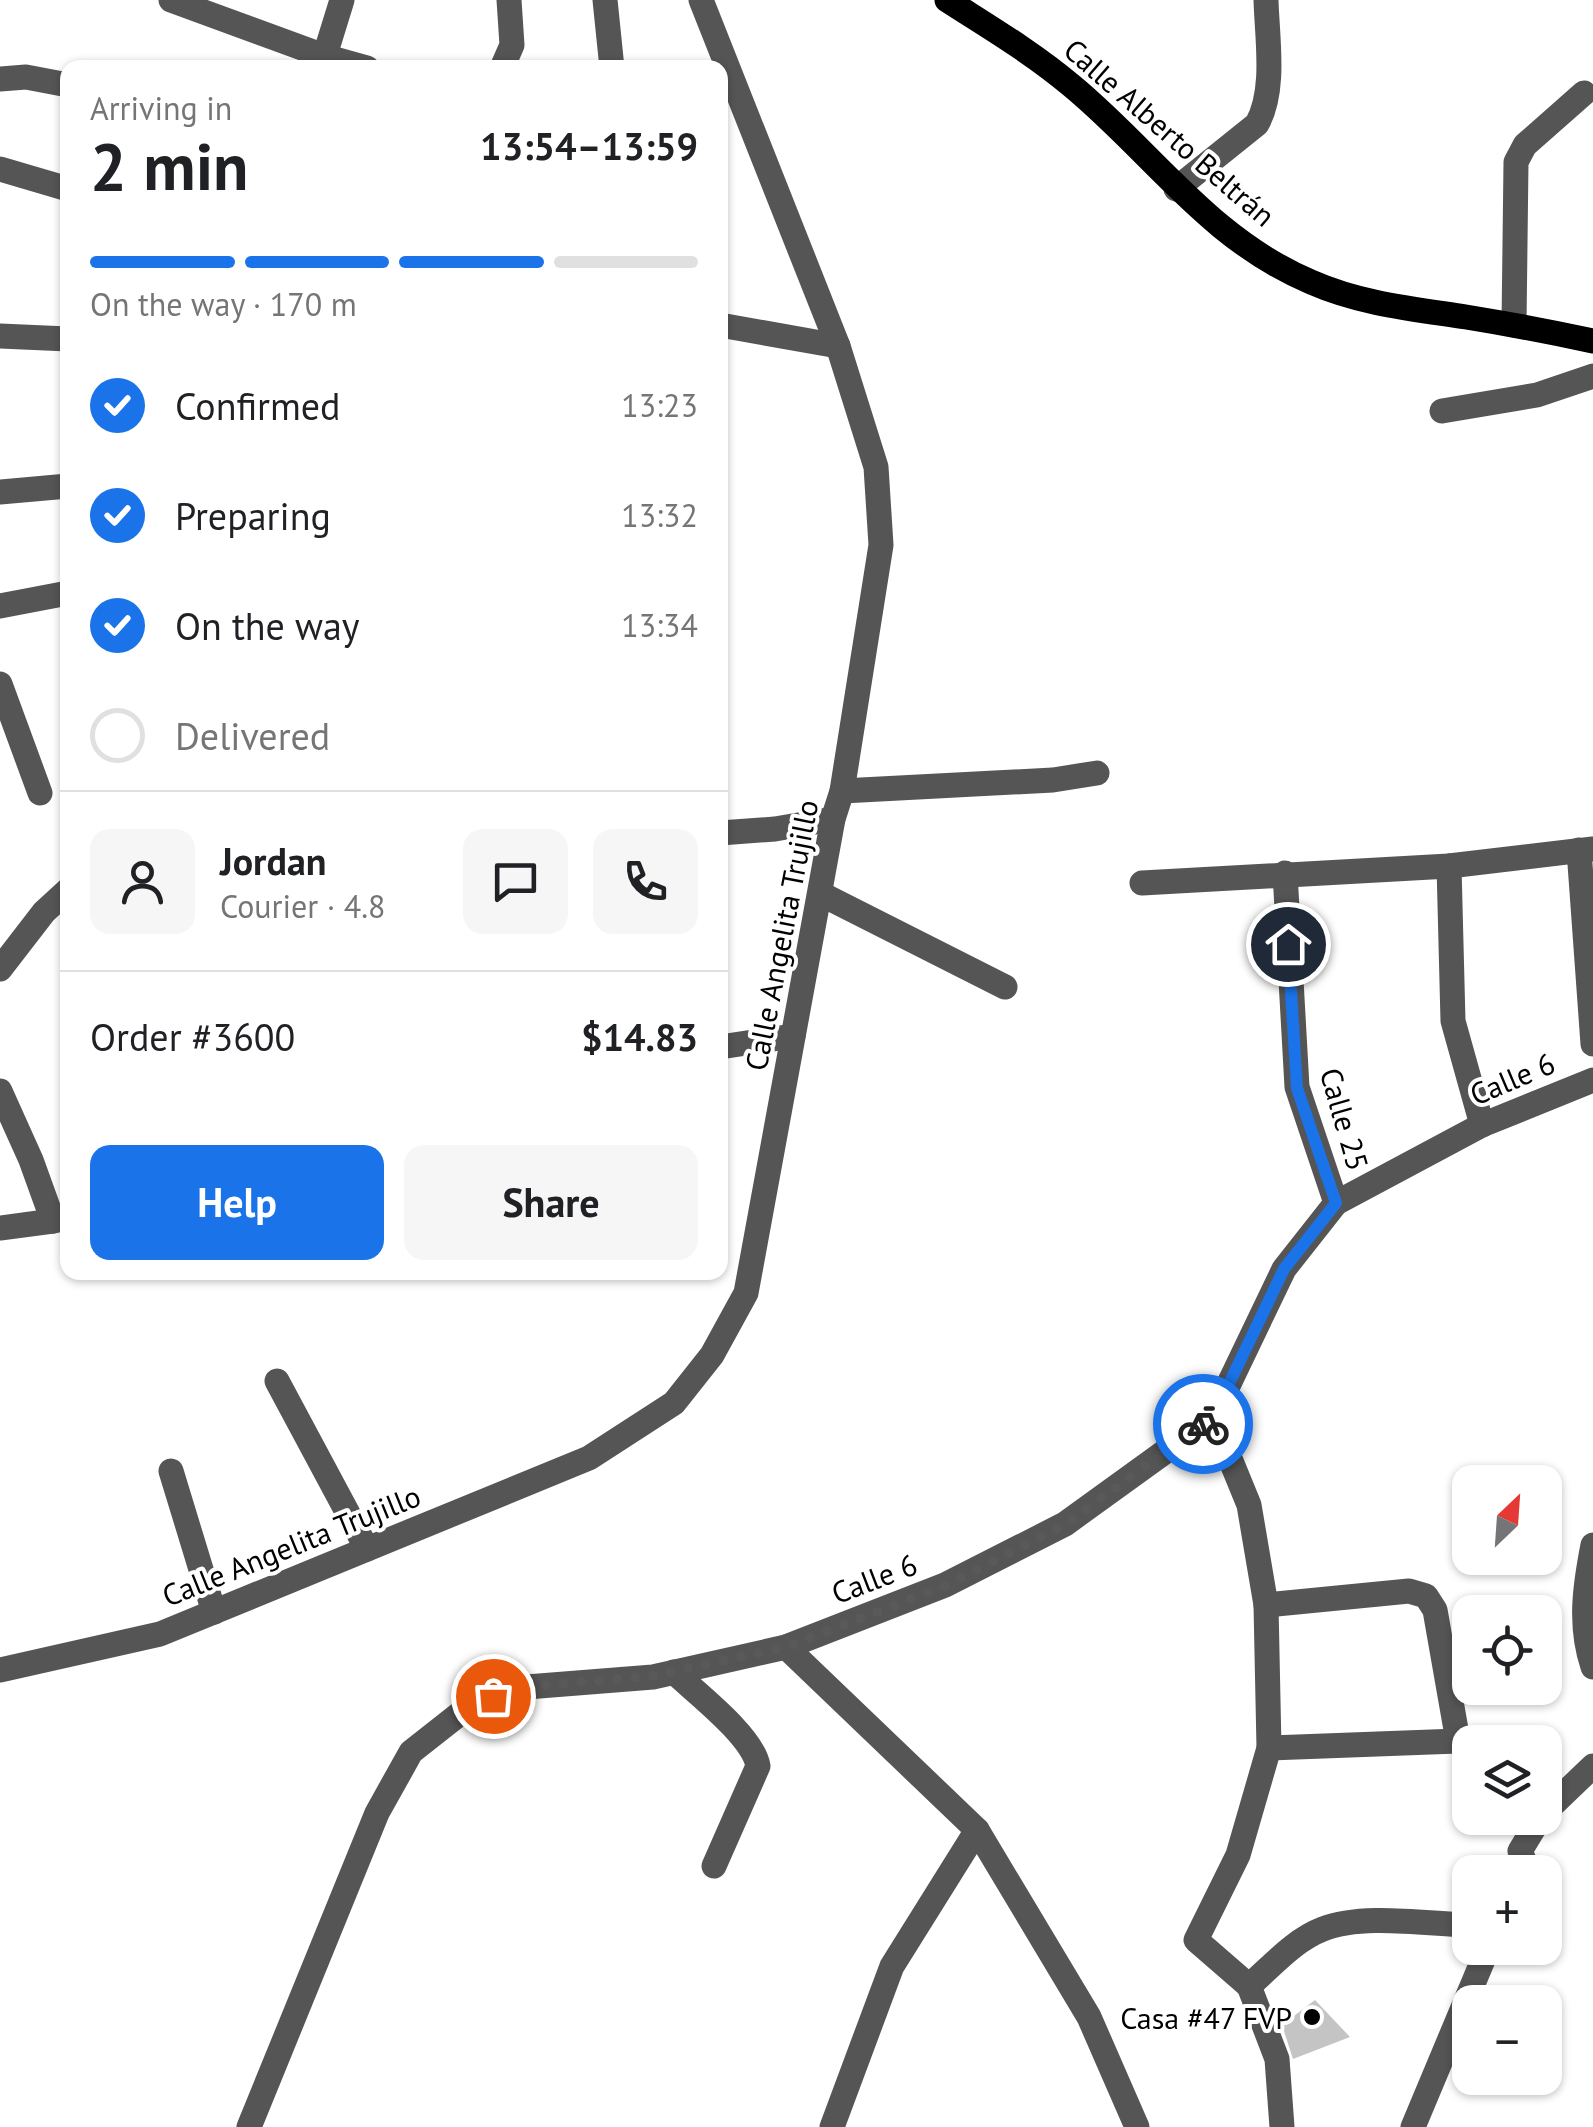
<!DOCTYPE html>
<meta charset="utf-8">
<style>
:root{--surface:#fff;--page:#f6f6f6;--text:#202124;--muted:#757577;--line:#e0e0e0;--accent:#1a73e8}
body{margin:0;font-family:"PT Sans",sans-serif;background:var(--page);color:var(--text);height:100vh;display:flex;flex-direction:column;font-size:38px;white-space:nowrap}
*{box-sizing:border-box;margin:0}
p{font-size:32px;color:var(--muted)}
.icon{flex:none;width:55px;height:55px;fill:none;stroke:currentColor;stroke-width:2;stroke-linecap:round;stroke-linejoin:round}
.map{position:relative;flex:1;overflow:hidden}
.details{position:absolute;left:60px;top:60px;width:668px;height:1220px;display:flex;flex-direction:column;background:var(--surface);border-radius:20px;box-shadow:0 2px 8px #0004}
.details>*{flex:none}
.needle{width:65px;rotate:25deg}
.controls{position:absolute;left:1452px;top:1465px;display:grid;gap:20px}
.controls a{display:grid;place-items:center;width:110px;height:110px;border-radius:20px;background:var(--surface);box-shadow:0 2px 8px #0004;font-size:50px}
.pin{position:absolute;display:grid;place-items:center;width:85px;height:85px;color:#fff;margin:-42px;border:5px solid #fff;border-radius:50%;box-shadow:0 2px 10px #0007}
.courier{position:absolute;display:grid;place-items:center;width:100px;height:100px;margin:-50px;border:8px solid #1a73e8;border-radius:50%;background:#fff;color:#222;box-shadow:0 2px 12px #0007}
.summary em{font-style:normal;font-weight:800}
.summary div{display:flex;flex-direction:column-reverse}
.summary{display:flex;align-items:center;justify-content:space-between;height:170px;padding:0 30px}
h1{font-size:65px;font-weight:800;line-height:75px}
.bar{display:grid;grid-template-columns:repeat(4,1fr);gap:15px 10px;align-content:center;height:120px;padding:0 30px}
.bar i{height:12px;border-radius:8px;background:var(--line)}
.bar .active{background:var(--accent)}
.bar p{grid-column:span 4}
.line{display:flex;align-items:center;gap:25px;padding:0 30px;border-top:2px solid var(--line)}
.line div{flex:1}
.round{display:grid;place-items:center;flex:none;width:105px;height:105px;border-radius:20px;background:var(--page)}
ol{padding:0 30px;list-style:none}
li{display:flex;align-items:center;gap:30px;height:110px}
li p{margin-inline-start:auto}
li .icon{padding:10px;border-radius:50%;background:var(--accent);color:#fff;stroke-width:4}
li:last-child{color:var(--muted)}
li i{width:55px;height:55px;border:5px solid var(--line);border-radius:50%}
.cta{display:flex;gap:20px;margin-top:auto;padding:20px 30px}
.cta a{flex:1;height:115px;border-radius:20px;background:var(--accent);color:#fff;font-size:40px;font-weight:800;line-height:115px;text-align:center}
.cta a+a{background:var(--page);color:var(--text)}
.map>svg:first-child{display:block}
</style>
<div class="map">
<svg width="1593" height="2127" viewBox="0 0 1593 2127">
<rect width="100%" height="100%" fill="#fff"/>
<!-- building -->
<path fill="#c4c4c4" d="M1315,2000L1350,2037L1293,2059L1282,2025Z"/>
<g fill="none" stroke-linecap="round" stroke-linejoin="round">
<!-- minor -->
<g stroke="#555" stroke-width="25">
<path d="M171,0L324,56L367,68"/>
<path d="M605,0L612,68"/>
<path d="M321,68L342,0"/>
<path d="M502,68L512,45L509,0"/>
<path d="M0,79L26,77L68,85"/>
<path d="M0,169L68,189"/>
<path d="M1176,189L1257,124C1276,90 1267,38 1266,0"/>
<path d="M720,325L838,346"/>
<path d="M1514,325L1516,162L1525,145L1584,93"/>
<path d="M0,336L68,339"/>
<path d="M1442,411L1537,395L1593,376"/>
<path d="M0,492L68,486"/>
<path d="M0,606L68,593"/>
<path d="M0,684L40,793"/>
<path d="M842,791L1053,780L1097,773"/>
<path d="M720,833L775,829L833,819"/>
<path d="M1579,850L1593,1044"/>
<path d="M1449,866L1453,1021L1482,1125"/>
<path d="M1285,873L1297,1087L1336,1203"/>
<path d="M1142,883L1449,866L1593,849"/>
<path d="M821,894L1005,987"/>
<path d="M0,969L44,912L68,890"/>
<path d="M720,1047L793,1036"/>
<path d="M0,1091L31,1160L53,1221L68,1218"/>
<path d="M0,1228L53,1221"/>
<path d="M277,1381L367,1549"/>
<path d="M1213,1417L1249,1505L1266,1605L1269,1748L1238,1855L1196,1940L1249,1986"/>
<path d="M171,1471L214,1612"/>
<path d="M1593,1545C1585,1586 1579,1626 1593,1667"/>
<path d="M1266,1605L1409,1591L1426,1596L1435,1610L1458,1741L1470,1754"/>
<path d="M786,1647L977,1830L1089,2017L1137,2127"/>
<path d="M0,1670L160,1634L589,1458L674,1403L712,1355L746,1293L833,819L842,791L881,545L876,467L838,346L701,0"/>
<path d="M674,1672C696,1693 753,1736 758,1766L714,1866"/>
<path d="M1269,1748L1458,1741"/>
<path d="M1545,1812L1593,1766"/>
<path d="M1526,1872V1865L1520,1851L1540,1818"/>
<path d="M249,2127L377,1813L411,1752L472,1704L514,1688L653,1677L786,1647L945,1585L1065,1524L1213,1417L1284,1269L1336,1203L1482,1125L1593,1080"/>
<path d="M832,2127L892,1966L977,1830"/>
<path d="M1282,2127L1277,2059L1249,1986C1272,1966 1294,1940 1323,1929C1363,1913 1427,1924 1470,1925"/>
<path d="M1413,2127L1488,1948"/>
</g>
<!-- major -->
<path stroke="#000" stroke-width="25" d="M947,0C989,27 1033,53 1072,86C1153,153 1209,239 1311,282C1361,304 1413,309 1466,317C1509,324 1551,332 1593,341"/>
</g>
<g fill="none" stroke-linecap="round" stroke-linejoin="round">
<!-- done -->
<path stroke="#595959" stroke-width="10" stroke-dasharray="0 18" d="M493,1696L514,1688L653,1676L786,1647L945,1586L1066,1524L1203,1424"/>
<!-- route -->
<path stroke="#1a73e8" stroke-width="12" d="M1203,1424L1213,1417L1284,1269L1336,1203L1297,1088L1288,944"/>
</g>
<!-- markers -->
<circle fill="#000" stroke="#fff" stroke-width="4" cx="1312" cy="2017" r="10"/>
<g text-anchor="middle" dominant-baseline="central" stroke-width="8" stroke-linejoin="round" paint-order="stroke">
<!-- street labels -->
<g font-size="30" fill="#000" stroke="#fff">
<text transform="translate(1170 132) rotate(41)">Calle Alberto Beltrán</text>
<text transform="translate(781 935) rotate(-79)">Calle Angelita Trujillo</text>
<text transform="translate(1512 1078) rotate(-23)">Calle 6</text>
<text transform="translate(1345 1119) rotate(74)">Calle 25</text>
<text transform="translate(291 1545) rotate(-22)">Calle Angelita Trujillo</text>
<text transform="translate(874 1578) rotate(-21)">Calle 6</text>
</g>
<!-- poi labels -->
<g font-size="30" fill="#000" stroke="#fff" text-anchor="end">
<text x="1292" y="2017">Casa #47 FVP</text>
</g>
</g>
</svg>
<div class="controls">
<a><svg class="needle" viewBox="-14 -14 28 28"><path d="M0-13l5 13h-10z" fill="#e53935"/><path d="M0 13l5-13h-10z" fill="#757577"/></svg></a>
<a><svg class="icon" aria-label="locate" viewBox="0 0 24 24"><circle cx="12" cy="12" r="6"/><path d="M12 2v4M12 18v4M2 12h4M18 12h4"/></svg></a>
<a><svg class="icon" aria-label="layers" viewBox="0 0 24 24"><path d="M12 4l9 5-9 5-9-5zM3 14l9 5 9-5"/></svg></a>
<a>+</a>
<a>−</a>
</div>
<div class="pin" style="left:493px;top:1696px;background:#ea580c"><svg class="icon" aria-label="bag" viewBox="0 0 24 24"><path d="M5 8h14l-1 12H6zM9 8a3 3 0 0 1 6 0"/></svg></div>
<div class="pin" style="left:1288px;top:944px;background:#1f2937"><svg class="icon" aria-label="home" viewBox="0 0 24 24"><path d="M3 11l9-7 9 7M6 9v11h12V9"/></svg></div>
<div class="courier" style="left:1203px;top:1424px"><svg class="icon" aria-label="bike" viewBox="0 0 24 24"><circle cx="6" cy="16" r="4"/><circle cx="18" cy="16" r="4"/><path d="M6 16l4-8h5l3 8M10 8l3 8H6M13 5h3"/></svg></div>
<section class="details">
<div class="summary"><div><h1>2 min</h1><p>Arriving in</p></div><em>13:54–13:59</em></div>
<div class="bar"><i class="active"></i><i class="active"></i><i class="active"></i><i></i><p>On the way · 170 m</p></div>
<ol>
<li><svg class="icon" aria-label="check" viewBox="0 0 24 24"><path d="M5 12l5 5 9-10"/></svg>Confirmed<p>13:23</p></li>
<li><svg class="icon" aria-label="check" viewBox="0 0 24 24"><path d="M5 12l5 5 9-10"/></svg>Preparing<p>13:32</p></li>
<li><svg class="icon" aria-label="check" viewBox="0 0 24 24"><path d="M5 12l5 5 9-10"/></svg>On the way<p>13:34</p></li>
<li><i></i>Delivered</li>
</ol>
<div class="line" style="height:180px"><a class="round"><svg class="icon" aria-label="person" viewBox="0 0 24 24"><circle cx="12" cy="8" r="4"/><path d="M4 21q1-7 8-7t8 7"/></svg></a><div><b>Jordan</b><p>Courier · 4.8</p></div><a class="round"><svg class="icon" aria-label="chat" viewBox="0 0 24 24"><path d="M4 5h16v11H9l-5 4z"/></svg></a><a class="round"><svg class="icon" aria-label="phone" viewBox="0 0 24 24"><path d="M5 4h4l2 5-3 2q2 4 5 5l2-3 5 2v4C11 20 4 13 5 4z"/></svg></a></div>
<div class="line" style="height:130px"><div>Order #3600</div><b>$14.83</b></div>
<div class="cta"><a>Help</a><a>Share</a></div>
</section>
</div>
